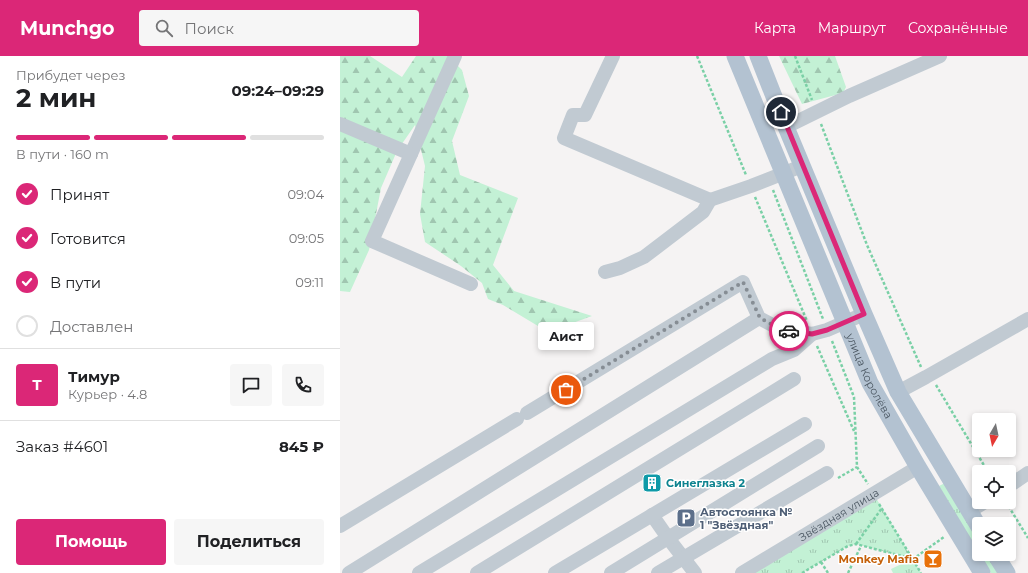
<!DOCTYPE html>
<html lang="ru">
<meta charset="utf-8">
<style>
:root{--surface:#fff;--page:#f6f6f6;--text:#202124;--muted:#757577;--line:#e0e0e0;--accent:#db2777}
body{margin:0;font-family:Montserrat,sans-serif;background:var(--page);color:var(--text);height:100vh;display:flex;flex-direction:column;font-size:15px;white-space:nowrap}
*{box-sizing:border-box;margin:0}
p{font-size:13px;color:var(--muted)}
.icon{flex:none;width:22px;height:22px;fill:none;stroke:currentColor;stroke-width:2;stroke-linecap:round;stroke-linejoin:round}
.map{position:relative;flex:1;overflow:hidden}
.drawer{display:flex;flex-direction:column;background:var(--surface);width:340px}
.drawer>*{flex:none}
.needle{width:26px;rotate:189deg}
.fabs{position:absolute;left:632px;top:357px;display:grid;gap:8px}
.fabs a{display:grid;place-items:center;width:44px;height:44px;border-radius:4px;background:var(--surface);box-shadow:0 2px 6px #0003;font-size:20px}
.pin{position:absolute;display:grid;place-items:center;width:34px;height:34px;color:#fff;margin:-17px;border:2px solid #fff;border-radius:50%;box-shadow:0 1px 4px #0007}
.courier{position:absolute;display:grid;place-items:center;width:40px;height:40px;margin:-20px;border:3px solid #db2777;border-radius:50%;background:#fff;color:#222;box-shadow:0 1px 5px #0007}
.bubble{position:absolute;height:28px;border-radius:4px;background:var(--surface);box-shadow:0 2px 6px #0003;font-size:13px;font-weight:700;line-height:28px;text-align:center}
.summary em{font-style:normal;font-weight:700}
.summary div{display:flex;flex-direction:column-reverse}
.summary{display:flex;align-items:center;justify-content:space-between;height:68px;padding:0 16px}
h1{font-size:26px;font-weight:700;line-height:30px}
.bar{display:grid;grid-template-columns:repeat(4,1fr);gap:6px 4px;align-content:center;height:48px;padding:0 16px}
.bar i{height:5px;border-radius:3px;background:var(--line)}
.bar .active{background:var(--accent)}
.bar p{grid-column:span 4}
.line{display:flex;align-items:center;gap:10px;padding:0 16px;border-top:1px solid var(--line)}
.line div{flex:1}
.round{display:grid;place-items:center;flex:none;width:42px;height:42px;border-radius:4px;background:var(--page)}
ol{padding:0 16px;list-style:none}
li{display:flex;align-items:center;gap:12px;height:44px}
li p{margin-inline-start:auto}
li .icon{padding:4px;border-radius:50%;background:var(--accent);color:#fff;stroke-width:4}
li:last-child{color:var(--muted)}
li i{width:22px;height:22px;border:2px solid var(--line);border-radius:50%}
.button{display:flex;gap:8px;margin-top:auto;padding:8px 16px}
.button a{flex:1;height:46px;border-radius:4px;background:var(--accent);color:#fff;font-size:16px;font-weight:700;line-height:46px;text-align:center}
.button a+a{background:var(--page);color:var(--text)}
header{display:flex;align-items:center;gap:24px;box-sizing:border-box;height:56px;padding:0 20px;background:var(--accent);color:#fff}
header strong{font-size:19px}
nav{display:flex;gap:22px;margin-inline-start:auto;font-size:14px}
.search{width:280px;height:36px;background:var(--page);display:flex;align-items:center;gap:10px;box-sizing:border-box;padding:0 14px;border-radius:4px;color:var(--muted);font-size:15px}
main{display:flex;flex:1;min-height:0}
.map>svg:first-child{display:block}
</style>
<header>
<strong>Munchgo</strong>
<div class="search"><svg class="icon" aria-label="search" viewBox="0 0 24 24"><circle cx="10" cy="10" r="6"/><path d="M15 15l6 6"/></svg>Поиск</div>
<nav><a>Карта</a><a>Маршрут</a><a>Сохранённые</a></nav>
</header>
<main>
<section class="drawer">
<div class="summary"><div><h1>2 мин</h1><p>Прибудет через</p></div><em>09:24–09:29</em></div>
<div class="bar"><i class="active"></i><i class="active"></i><i class="active"></i><i></i><p>В пути · 160 m</p></div>
<ol>
<li><svg class="icon" aria-label="check" viewBox="0 0 24 24"><path d="M5 12l5 5 9-10"/></svg>Принят<p>09:04</p></li>
<li><svg class="icon" aria-label="check" viewBox="0 0 24 24"><path d="M5 12l5 5 9-10"/></svg>Готовится<p>09:05</p></li>
<li><svg class="icon" aria-label="check" viewBox="0 0 24 24"><path d="M5 12l5 5 9-10"/></svg>В пути<p>09:11</p></li>
<li><i></i>Доставлен</li>
</ol>
<div class="line" style="height:72px"><b class="round" style="background:var(--accent);color:#fff">Т</b><div><b>Тимур</b><p>Курьер · 4.8</p></div><a class="round"><svg class="icon" aria-label="chat" viewBox="0 0 24 24"><path d="M4 5h16v11H9l-5 4z"/></svg></a><a class="round"><svg class="icon" aria-label="phone" viewBox="0 0 24 24"><path d="M5 4h4l2 5-3 2q2 4 5 5l2-3 5 2v4C11 20 4 13 5 4z"/></svg></a></div>
<div class="line" style="height:52px"><div>Заказ #4601</div><b>845 ₽</b></div>
<div class="button"><a>Помощь</a><a>Поделиться</a></div>
</section>
<div class="map">
<svg width="688" height="517" viewBox="0 0 688 517">
<defs>
<pattern id="grass-tufts" width="24" height="20" patternUnits="userSpaceOnUse"><rect width="24" height="20" fill="#c3f1d5"/><path d="M3 7l-1-3M5 7V3M7 7l1-3M15 17l-1-3M17 17v-4M19 17l1-3" fill="none" stroke="#a0c6b0"/></pattern>
<pattern id="forest-firs" width="22" height="20" patternUnits="userSpaceOnUse"><rect width="22" height="20" fill="#c3f1d5"/><path d="M5 1l3.5 6h-7zM16 11l3.5 6h-7z" fill="#a0c6b0"/></pattern>
</defs>
<rect width="100%" height="100%" fill="#f5f3f3"/>
<!-- grass -->
<g fill="url(#grass-tufts)">
<path d="M605,427L639,483V497L599,430Z"/>
<path d="M533,437L581,517H553L551,513L572,503L516,488L508,490L462,517H402Z"/>
<path d="M640,498H648L660,517H651Z"/>
</g>
<!-- forest -->
<g fill="url(#forest-firs)">
<path d="M0,0H30L62,21L76,0H108L122,14L129,40L112,85L120,119L178,142L153,209L174,235L252,260L208,276L163,249L148,243L142,227L121,210L85,186L80,158L85,110L75,69L57,95L41,132L29,194L10,236L0,235Z"/>
<path d="M439,0H495L506,31L503,37L462,48Z"/>
</g>
<g fill="none" stroke-linecap="round" stroke-linejoin="round">
<!-- path -->
<g stroke="#7ad0a6" stroke-width="2.5" stroke-dasharray="3 2" stroke-linecap="butt">
<path d="M357,0L406,119"/>
<path d="M455,0L472,44"/>
<path d="M481,68L527,189L581,311"/>
<path d="M433,134L483,263"/>
<path d="M415,141L467,265"/>
<path d="M492,285L514,341L517,411L528,428"/>
<path d="M477,290L514,375"/>
<path d="M596,329L648,416"/>
<path d="M498,422L517,411"/>
<path d="M666,446L688,482"/>
<path d="M539,448L581,517"/>
<path d="M658,449L663,446"/>
<path d="M516,488L542,452"/>
<path d="M481,506L488,517"/>
<path d="M462,517L508,490L516,488L573,503L604,481"/>
<path d="M508,517L521,490"/>
</g>
<!-- minor -->
<g stroke="#c1cad2" stroke-width="14">
<path d="M273,0L245,59H233L224,82L370,144"/>
<path d="M0,68L71,98L115,0"/>
<path d="M446,71L509,40L600,0"/>
<path d="M71,98L32,185L131,228"/>
<path d="M265,216L280,212L304,201L363,156L370,144L411,130L462,110"/>
<path d="M558,336L586,321L688,263"/>
<path d="M187,357L403,226L419,262L440,273L472,278L487,274L524,258"/>
<path d="M669,430L688,417"/>
<path d="M630,455L645,446"/>
<path d="M312,459L328,482L355,517"/>
<path d="M0,470L177,363"/>
<path d="M10,517H9L419,262"/>
<path d="M79,517L432,303L454,294L472,278"/>
<path d="M137,517L454,323"/>
<path d="M215,517L465,368"/>
<path d="M271,517L478,390"/>
<path d="M318,517L487,417"/>
<path id="s1" d="M402,517L578,411"/>
</g>
<!-- major -->
<g stroke="#b3c2d1" stroke-width="17">
<path id="s2" d="M395,0L530,327L578,411L642,517"/>
<path d="M418,0L446,71L524,258L558,336L639,471"/>
<path d="M655,498L667,517"/>
</g>
</g>
<g fill="none" stroke-linecap="round" stroke-linejoin="round">
<!-- done -->
<path stroke="#868d94" stroke-width="4" stroke-dasharray="0 7.2" d="M226,334L403,226L420,262L440,273L449,275"/>
<!-- route -->
<path stroke="#db2777" stroke-width="5" d="M441,56L524,258L487,274L472,278L449,275"/>
</g>
<!-- icons -->
<defs>
<g id="building-square" transform="scale(1)"><rect x="-9" y="-9" width="18" height="18" rx="4" fill="#0f9aa8" stroke="#fff"/><path d="M-4-6H4V6H1V3H-1V6H-4ZM-2.5-4.3h1.7v1.8h-1.7ZM.8-4.3h1.7v1.8H.8ZM-2.5-1h1.7V.8h-1.7ZM.8-1h1.7V.8H.8Z" fill="#fff"/></g>
<g id="parking-square" transform="scale(1)"><rect x="-9" y="-9" width="18" height="18" rx="4" fill="#5c6f8a" stroke="#fff"/><path d="M-3.5-5.5H1a3.5 3.5 0 0 1 0 7H-1V5.5H-3.5ZM-1-3.4V-.6H.8a1.4 1.4 0 0 0 0-2.8Z" fill="#fff"/></g>
<g id="bar-square" transform="scale(1)"><rect x="-9" y="-9" width="18" height="18" rx="4" fill="#e8710a" stroke="#fff"/><path d="M-6-5H6L.8 .8V4.5H3.5V6h-7V4.5H-.8V.8Z" fill="#fff"/></g>
</defs>
<g fill-rule="evenodd">
<use href="#building-square" x="312" y="427"/>
<use href="#parking-square" x="346" y="462"/>
<use href="#bar-square" x="593" y="503"/>
</g>
<g text-anchor="middle" dominant-baseline="central" stroke-width="3" stroke-linejoin="round" paint-order="stroke">
<!-- street labels -->
<g font-size="11" fill="#4a5661" stroke="#fff">
<text stroke="none"><textPath href="#s2" startOffset="347">улица Королёва</textPath></text>
<text stroke="none"><textPath href="#s1" startOffset="113">Звёздная улица</textPath></text>
</g>
<!-- culture labels -->
<g font-size="11" font-weight="bold" fill="#0d838f" stroke="#fff" text-anchor="start">
<text x="326" y="427">Синеглазка 2</text>
</g>
<!-- service labels -->
<g font-size="11" font-weight="bold" fill="#4e5e75" stroke="#fff" text-anchor="start">
<text x="360" y="456">Автостоянка №<tspan x="360" dy="13">1 "Звёздная"</tspan></text>
</g>
<!-- food labels -->
<g font-size="11" font-weight="bold" fill="#c56008" stroke="#fff" text-anchor="end">
<text x="579" y="503">Monkey Mafia</text>
</g>
</g>
</svg>
<div class="fabs">
<a><svg class="needle" viewBox="-14 -14 28 28"><path d="M0-13l5 13h-10z" fill="#e53935"/><path d="M0 13l5-13h-10z" fill="#757577"/></svg></a>
<a><svg class="icon" aria-label="locate" viewBox="0 0 24 24"><circle cx="12" cy="12" r="6"/><path d="M12 2v4M12 18v4M2 12h4M18 12h4"/></svg></a>
<a><svg class="icon" aria-label="layers" viewBox="0 0 24 24"><path d="M12 4l9 5-9 5-9-5zM3 14l9 5 9-5"/></svg></a>
</div>
<div class="pin" style="left:226px;top:334px;background:#ea580c"><svg class="icon" aria-label="bag" viewBox="0 0 24 24"><path d="M5 8h14l-1 12H6zM9 8a3 3 0 0 1 6 0"/></svg></div>
<div class="pin" style="left:441px;top:56px;background:#1f2937"><svg class="icon" aria-label="home" viewBox="0 0 24 24"><path d="M3 11l9-7 9 7M6 9v11h12V9"/></svg></div>
<div class="courier" style="left:449px;top:275px"><svg class="icon" aria-label="car" viewBox="0 0 24 24"><path d="M5 17H2v-5l4-1 3-4h7l3 4 3 1v5h-3M9 17h6M6 11h13"/><circle cx="7" cy="17" r="2"/><circle cx="17" cy="17" r="2"/></svg></div>
<div class="bubble" style="left:198px;top:266px;width:56px">Аист</div>
</div>
</main>
